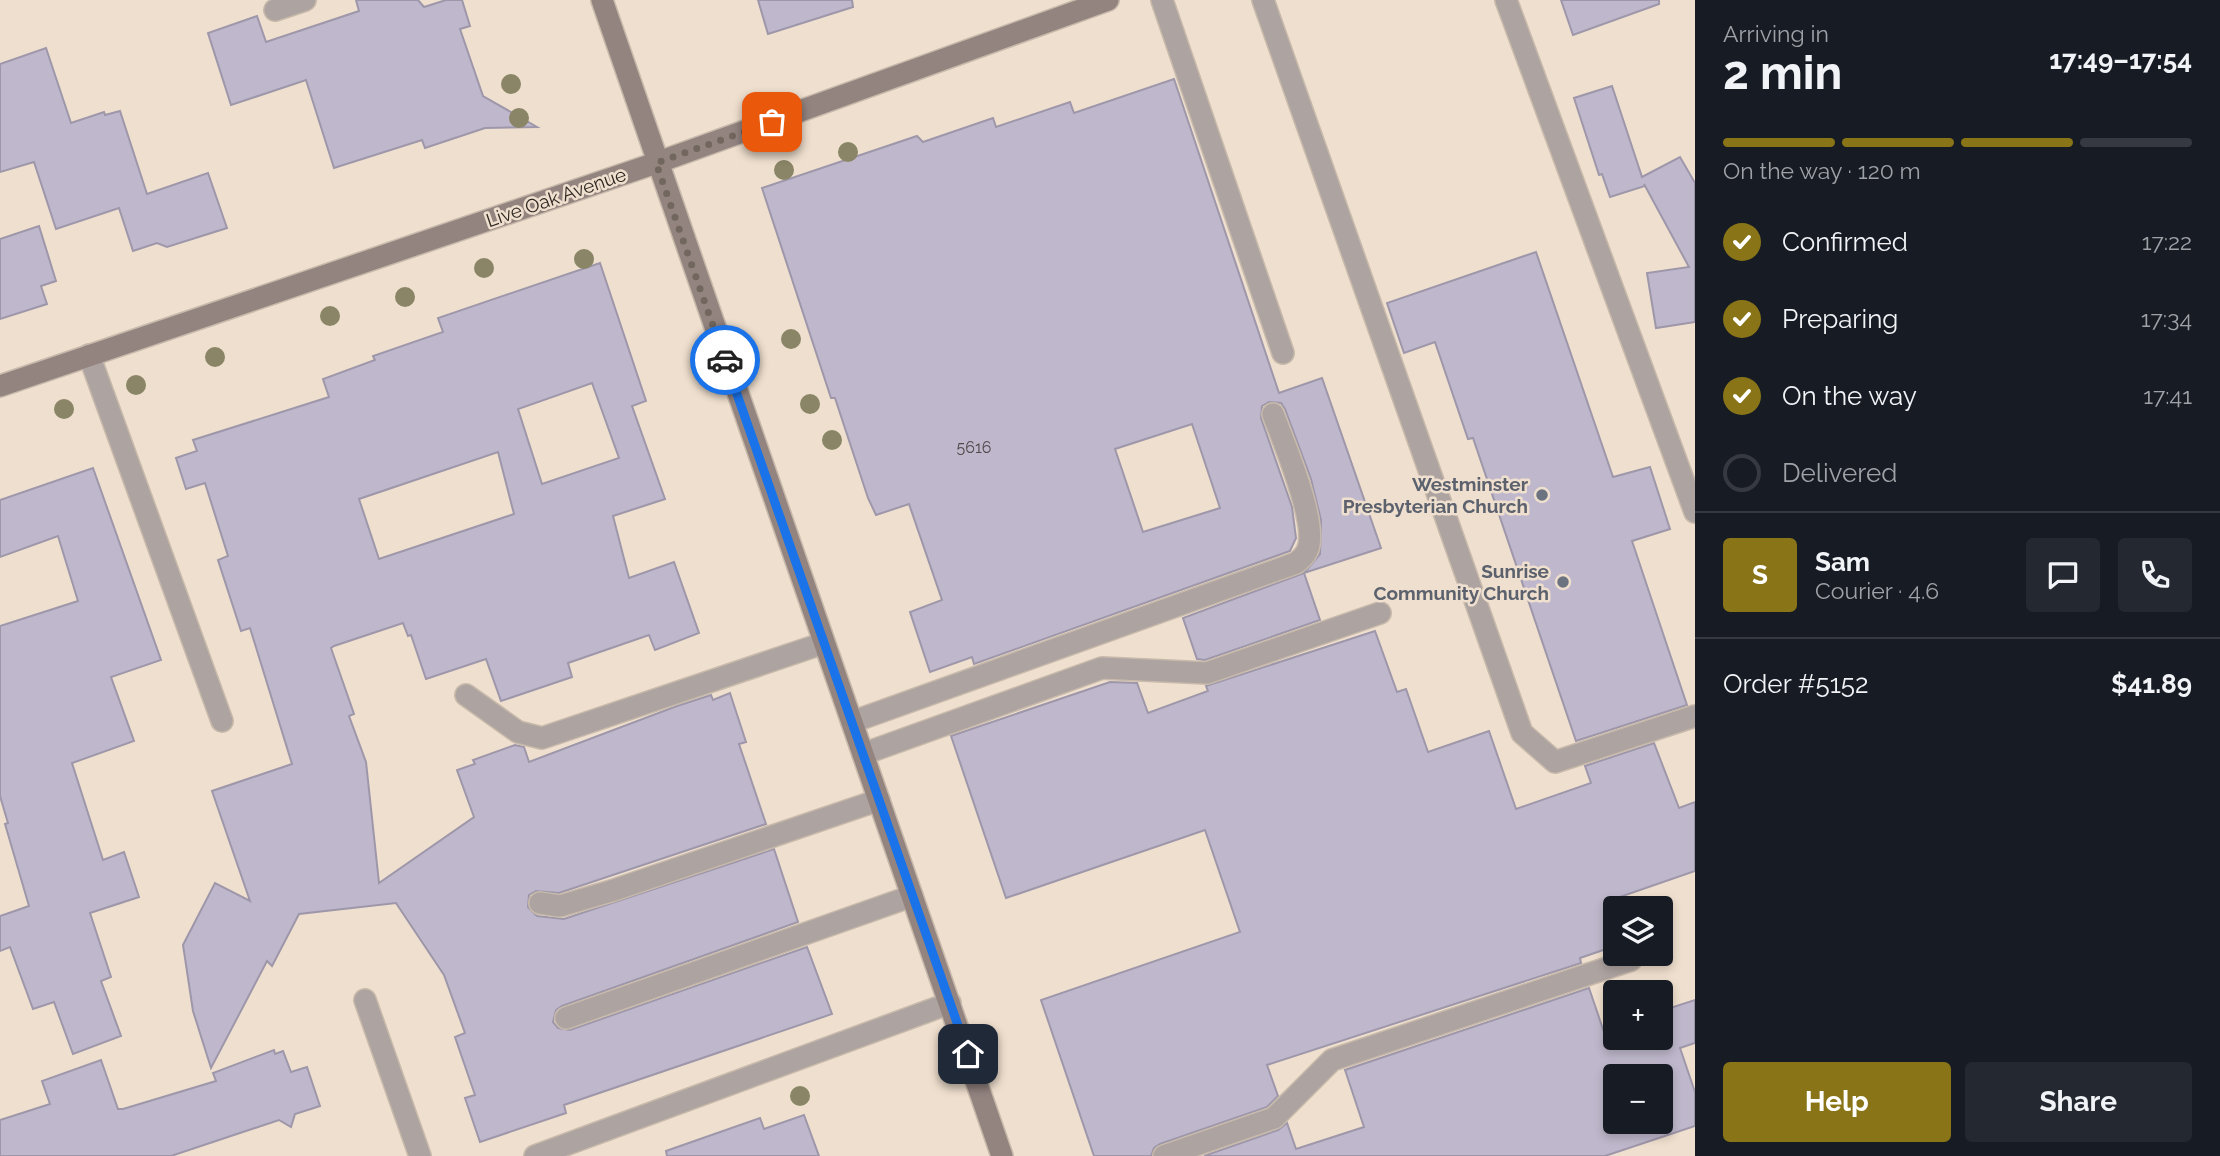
<!DOCTYPE html>
<meta charset="utf-8">
<style>
:root{--surface:#171b24;--page:#242831;--text:#f1f3f6;--muted:#9ea1a6;--line:#363941;--accent:#897518}
body{margin:0;font-family:Raleway,sans-serif;background:var(--page);color:var(--text);height:100vh;display:flex;flex-direction:column;font-size:26px;white-space:nowrap}
*{box-sizing:border-box;margin:0}
p{font-size:23px;color:var(--muted)}
.icon{flex:none;width:38px;height:38px;fill:none;stroke:currentColor;stroke-width:2;stroke-linecap:round;stroke-linejoin:round}
.map{position:relative;flex:1;overflow:hidden}
.panel{display:flex;flex-direction:column;background:var(--surface);width:525px}
.panel>*{flex:none}
.fabs{position:absolute;left:1603px;top:896px;display:grid;gap:14px}
.fabs a{display:grid;place-items:center;width:70px;height:70px;border-radius:7px;background:var(--surface);box-shadow:0 4px 10px #0003;font-size:35px}
.pin{position:absolute;display:grid;place-items:center;width:60px;height:60px;color:#fff;margin:-30px;border-radius:14px;box-shadow:0 4px 10px #0006}
.courier{position:absolute;display:grid;place-items:center;width:70px;height:70px;margin:-35px;border:5px solid #1a73e8;border-radius:50%;background:#fff;color:#222;box-shadow:0 2px 9px #0007}
.overview em{font-style:normal;font-weight:700}
.overview div{display:flex;flex-direction:column-reverse}
.overview{display:flex;align-items:center;justify-content:space-between;height:119px;padding:0 28px}
h1{font-size:46px;font-weight:700;line-height:52px}
.bar{display:grid;grid-template-columns:repeat(4,1fr);gap:10px 7px;align-content:center;height:84px;padding:0 28px}
.bar i{height:9px;border-radius:5px;background:var(--line)}
.bar .selected{background:var(--accent)}
.bar p{grid-column:span 4}
.line{display:flex;align-items:center;gap:18px;padding:0 28px;border-top:2px solid var(--line)}
.line div{flex:1}
.round{display:grid;place-items:center;flex:none;width:74px;height:74px;border-radius:7px;background:var(--page)}
ol{padding:0 28px;list-style:none}
li{display:flex;align-items:center;gap:21px;height:77px}
li p{margin-inline-start:auto}
li .icon{padding:7px;border-radius:50%;background:var(--accent);color:#fff;stroke-width:4}
li:last-child{color:var(--muted)}
li i{width:38px;height:38px;border:4px solid var(--line);border-radius:50%}
.action{display:flex;gap:14px;margin-top:auto;padding:14px 28px}
.action a{flex:1;height:80px;border-radius:7px;background:var(--accent);color:#fff;font-size:28px;font-weight:700;line-height:80px;text-align:center}
.action a+a{background:var(--page);color:var(--text)}
main{display:flex;flex:1;min-height:0}
.map>svg:first-child{display:block}
</style>
<main>
<div class="map">
<svg width="1695" height="1156" viewBox="0 0 1695 1156">
<rect width="100%" height="100%" fill="#efdfce"/>
<!-- building -->
<g fill="#bfb8cc" stroke="#9e97aa" stroke-width="2" fill-rule="evenodd">
<path d="M356,0H418L424,7L446,0H462L470,26L460,29L483,96L537,127L485,128L425,148L422,140L334,168L306,80L231,105L208,33L257,16L266,42L359,11Z"/>
<path d="M758,0H852L853,7L768,34Z"/>
<path d="M1561,0H1659V4L1573,35Z"/>
<path d="M46,48L71,123L104,112L105,115L120,111L147,194L208,173L227,228L167,247L157,243L133,251L119,208L56,229L34,162L0,172V64Z"/>
<path d="M1174,79L1279,393L1322,378L1381,548L1304,573L1320,554L1321,520L1311,479L1285,409L1281,403L1269,402L1262,406L1261,418L1292,507L1296,538L1290,551L974,664L972,657L930,672L910,612L942,600L909,504L876,515L868,498L835,398H831L762,188L917,136L923,142L993,118L996,127L1070,102L1074,113ZM1192,424L1220,508L1143,532L1115,449Z"/>
<path d="M1612,86L1642,177L1680,157L1695,183V322L1656,328L1647,273L1689,267L1644,184L1645,186L1610,197L1602,174L1599,175L1574,98Z"/>
<path d="M39,226L56,281L41,286L47,304L0,319V239Z"/>
<path d="M1536,252L1613,477L1650,467L1670,529L1632,541L1687,705L1576,741L1473,438L1468,439L1435,342L1404,353L1387,303Z"/>
<path d="M600,263L646,401L632,406L665,499L613,516L629,578L674,562L699,633L655,650L649,635L568,663L572,677L501,701L486,659L426,679L411,635L408,636L403,623L334,646L331,648L354,714L349,716L366,762L379,883L474,817L457,770L475,764L473,760L515,745L524,747L529,762L677,706L711,695L713,700L730,693L746,742L739,744L766,824L559,893L536,891L529,895L528,907L537,916L564,919L774,849L798,922L562,1006L556,1010L553,1022L558,1028L570,1030L807,947L832,1014L564,1105L566,1113L480,1142L465,1098L475,1095L455,1037L465,1033L444,975L396,903L299,914L272,966L267,961L211,1068L193,1011L183,945L215,883L250,901L212,791L292,764L250,628L241,631L218,560L228,556L205,483L186,489L176,458L197,451L193,440L329,397L323,379L375,360L373,356L443,332L438,318ZM592,383L619,458L542,484L518,409ZM498,452L514,514L379,559L359,499Z"/>
<path d="M93,468L161,660L111,677L134,741L72,763L103,860L124,852L139,897L90,913L111,977L101,981L121,1036L73,1054L54,1002L33,1009L10,947L0,951V916L29,906L5,824L8,823L0,796V626L78,601L58,536L0,557V500Z"/>
<path d="M1304,573L1320,620L1205,660L1197,659L1183,618Z"/>
<path d="M1375,631L1397,692L1406,689L1428,752L1489,731L1516,809L1591,783L1585,766L1654,743L1679,808L1695,802V871L1614,899L1615,946L1580,958L1581,963L1267,1065L1278,1096L1267,1107L1160,1144L1154,1148L1151,1156H1094L1041,1000L1240,932L1217,865L1205,830L1006,898L951,736L1110,682L1137,683L1148,713L1208,691L1206,686Z"/>
<path d="M1589,988L1606,1038H1661V1011L1695,1000V1043L1680,1048L1695,1092V1126L1605,1156H1204L1278,1130L1287,1123L1296,1149L1364,1127L1345,1070ZM1615,1076H1661V1122H1615Z"/>
<path d="M274,1050L275,1054L283,1051L291,1072L307,1067L320,1106L295,1114L291,1127L279,1120L171,1156H0V1120L50,1104L42,1081L101,1060L118,1109H123L216,1081L213,1073Z"/>
<path d="M804,1115L819,1156H667L666,1151L760,1118L764,1129Z"/>
</g>
<g fill="none" stroke-linecap="round" stroke-linejoin="round">
<!-- lane casing -->
<g stroke="#c8baab" stroke-width="24">
<g id="lane">
<path d="M1162,0L1283,353"/>
<path d="M1263,0L1522,733L1555,762L1695,716"/>
<path d="M1506,0L1695,512"/>
<path d="M275,10L305,0"/>
<path d="M89,355L222,721"/>
<path d="M466,695L518,732L542,738L824,643"/>
<path d="M852,722L1296,563C1300,560 1305,555 1307,551C1320,526 1283,441 1273,414"/>
<path d="M863,754L1102,668L1207,673L1380,613"/>
<path d="M540,903L560,906L611,891L879,800"/>
<path d="M566,1018L912,896"/>
<path d="M535,1156L950,1003"/>
<path d="M1164,1156L1274,1118L1332,1060L1631,960"/>
</g>
</g>
<!-- street casing -->
<g stroke="#c8baab" stroke-width="24">
<path id="street" d="M365,1000L420,1156"/>
</g>
<!-- secondary casing -->
<g stroke="#c8baab" stroke-width="24">
<g id="secondary">
<path d="M602,0L1002,1156"/>
<path d="M0,386L656,163L1108,0"/>
</g>
</g>
<!-- lane -->
<use href="#lane" stroke="#ada3a0" stroke-width="21"/>
<!-- street -->
<use href="#street" stroke="#ada3a0" stroke-width="21"/>
<!-- secondary -->
<use href="#secondary" stroke="#938480" stroke-width="21"/>
</g>
<!-- trees -->
<g fill="#8a8566">
<circle cx="511" cy="84" r="10"/>
<circle cx="519" cy="118" r="10"/>
<circle cx="848" cy="152" r="10"/>
<circle cx="784" cy="170" r="10"/>
<circle cx="584" cy="259" r="10"/>
<circle cx="484" cy="268" r="10"/>
<circle cx="405" cy="297" r="10"/>
<circle cx="330" cy="316" r="10"/>
<circle cx="791" cy="339" r="10"/>
<circle cx="215" cy="357" r="10"/>
<circle cx="136" cy="385" r="10"/>
<circle cx="810" cy="404" r="10"/>
<circle cx="64" cy="409" r="10"/>
<circle cx="832" cy="440" r="10"/>
<circle cx="800" cy="1096" r="10"/>
</g>
<g fill="none" stroke-linecap="round" stroke-linejoin="round">
<!-- done -->
<path stroke="#71675e" stroke-width="7" stroke-dasharray="0 12.6" d="M725,360L656,163L772,122"/>
<!-- route -->
<path stroke="#1a73e8" stroke-width="9" d="M725,360L968,1054"/>
</g>
<!-- markers -->
<g fill="#6b7280" stroke="#efdfce" stroke-width="2.5">
<circle cx="1542" cy="495" r="7"/>
<circle cx="1563" cy="582" r="7"/>
</g>
<g text-anchor="middle" dominant-baseline="central" stroke-width="5" stroke-linejoin="round" paint-order="stroke">
<!-- number labels -->
<g font-size="16" fill="#524b4c">
<text x="974" y="447">5616</text>
</g>
<!-- street labels -->
<g font-size="19" fill="#2d2721" stroke="#efdfce">
<text transform="translate(556 197) rotate(-19)">Live Oak Avenue</text>
</g>
<!-- worship labels -->
<g font-size="19" font-weight="bold" fill="#5b616d" stroke="#efdfce" text-anchor="end">
<text x="1528" y="484">Westminster<tspan x="1528" dy="22">Presbyterian Church</tspan></text>
<text x="1549" y="571">Sunrise<tspan x="1549" dy="22">Community Church</tspan></text>
</g>
</g>
</svg>
<div class="fabs">
<a><svg class="icon" aria-label="layers" viewBox="0 0 24 24"><path d="M12 4l9 5-9 5-9-5zM3 14l9 5 9-5"/></svg></a>
<a>+</a>
<a>−</a>
</div>
<div class="pin" style="left:772px;top:122px;background:#ea580c"><svg class="icon" aria-label="bag" viewBox="0 0 24 24"><path d="M5 8h14l-1 12H6zM9 8a3 3 0 0 1 6 0"/></svg></div>
<div class="pin" style="left:968px;top:1054px;background:#1f2937"><svg class="icon" aria-label="home" viewBox="0 0 24 24"><path d="M3 11l9-7 9 7M6 9v11h12V9"/></svg></div>
<div class="courier" style="left:725px;top:360px"><svg class="icon" aria-label="car" viewBox="0 0 24 24"><path d="M5 17H2v-5l4-1 3-4h7l3 4 3 1v5h-3M9 17h6M6 11h13"/><circle cx="7" cy="17" r="2"/><circle cx="17" cy="17" r="2"/></svg></div>
</div>
<section class="panel">
<div class="overview"><div><h1>2 min</h1><p>Arriving in</p></div><em>17:49–17:54</em></div>
<div class="bar"><i class="selected"></i><i class="selected"></i><i class="selected"></i><i></i><p>On the way · 120 m</p></div>
<ol>
<li><svg class="icon" aria-label="check" viewBox="0 0 24 24"><path d="M5 12l5 5 9-10"/></svg>Confirmed<p>17:22</p></li>
<li><svg class="icon" aria-label="check" viewBox="0 0 24 24"><path d="M5 12l5 5 9-10"/></svg>Preparing<p>17:34</p></li>
<li><svg class="icon" aria-label="check" viewBox="0 0 24 24"><path d="M5 12l5 5 9-10"/></svg>On the way<p>17:41</p></li>
<li><i></i>Delivered</li>
</ol>
<div class="line" style="height:126px"><b class="round" style="background:var(--accent);color:#fff">S</b><div><b>Sam</b><p>Courier · 4.6</p></div><a class="round"><svg class="icon" aria-label="chat" viewBox="0 0 24 24"><path d="M4 5h16v11H9l-5 4z"/></svg></a><a class="round"><svg class="icon" aria-label="phone" viewBox="0 0 24 24"><path d="M5 4h4l2 5-3 2q2 4 5 5l2-3 5 2v4C11 20 4 13 5 4z"/></svg></a></div>
<div class="line" style="height:91px"><div>Order #5152</div><b>$41.89</b></div>
<div class="action"><a>Help</a><a>Share</a></div>
</section>
</main>
